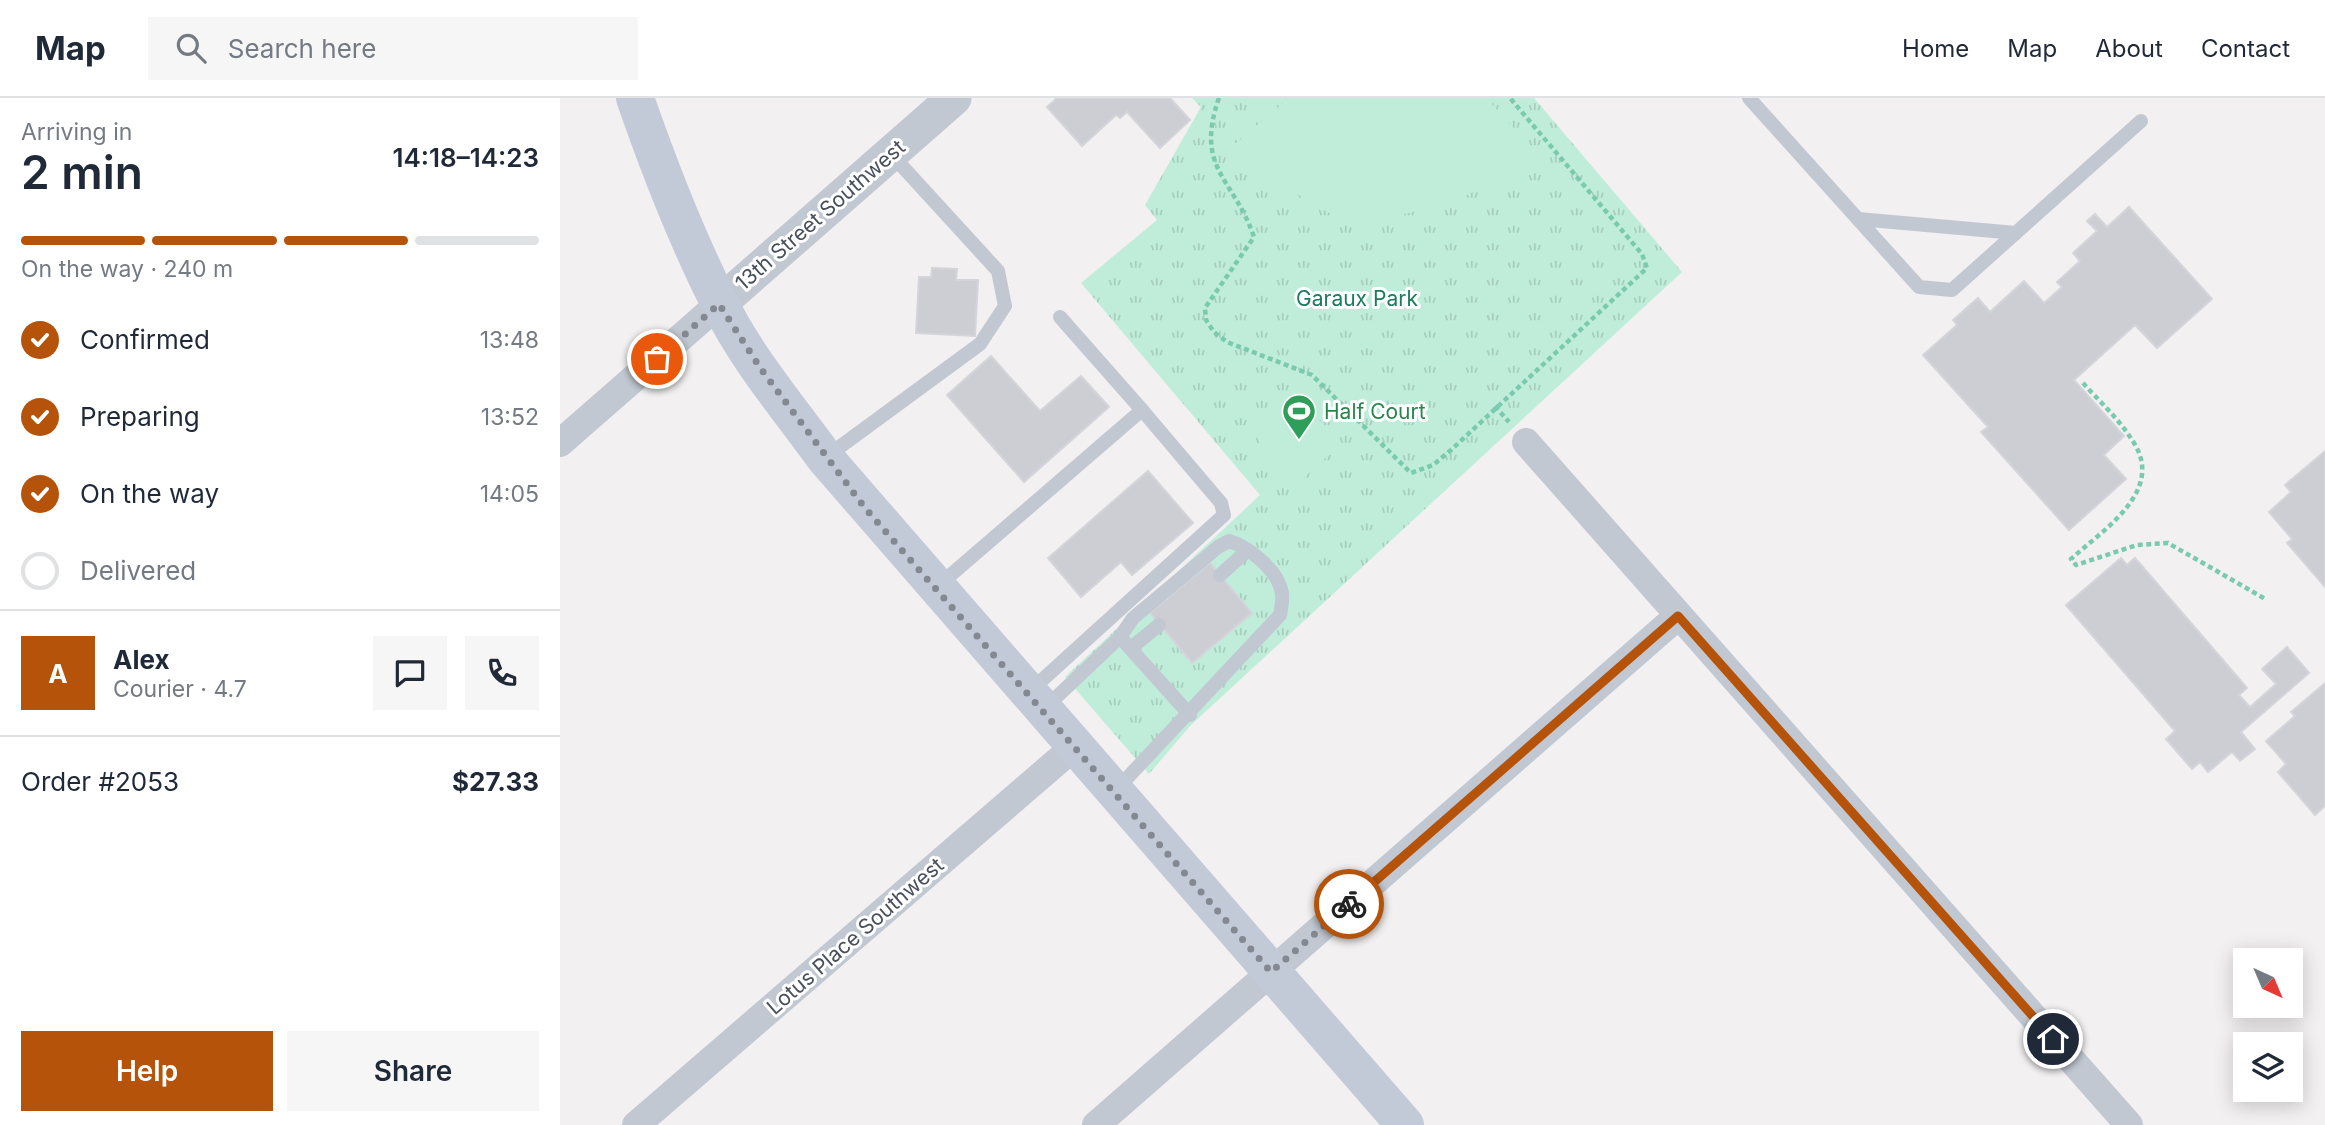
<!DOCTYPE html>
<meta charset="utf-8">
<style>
:root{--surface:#fff;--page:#f6f6f7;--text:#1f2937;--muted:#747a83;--line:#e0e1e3;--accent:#b45309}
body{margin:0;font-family:Inter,sans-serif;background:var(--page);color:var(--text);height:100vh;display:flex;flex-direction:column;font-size:26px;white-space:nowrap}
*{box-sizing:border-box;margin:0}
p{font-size:23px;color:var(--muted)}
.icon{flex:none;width:38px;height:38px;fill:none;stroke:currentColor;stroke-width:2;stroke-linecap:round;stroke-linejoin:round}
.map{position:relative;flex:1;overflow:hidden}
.panel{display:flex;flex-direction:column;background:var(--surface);width:560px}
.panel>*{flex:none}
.needle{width:46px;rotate:136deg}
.tools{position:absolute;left:1673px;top:850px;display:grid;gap:14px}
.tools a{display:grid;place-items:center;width:70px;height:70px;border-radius:0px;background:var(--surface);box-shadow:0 4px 18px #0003;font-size:35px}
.pin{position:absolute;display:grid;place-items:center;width:60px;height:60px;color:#fff;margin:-30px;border:4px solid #fff;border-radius:50%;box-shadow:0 2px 7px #0007}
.courier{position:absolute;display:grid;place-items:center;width:70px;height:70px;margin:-35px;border:5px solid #b45309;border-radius:50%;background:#fff;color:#222;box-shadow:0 2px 9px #0007}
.overview em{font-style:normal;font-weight:600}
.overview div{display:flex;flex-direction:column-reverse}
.overview{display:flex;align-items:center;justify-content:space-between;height:119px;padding:0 21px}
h1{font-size:46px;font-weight:600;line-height:52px}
.bar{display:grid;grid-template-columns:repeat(4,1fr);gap:10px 7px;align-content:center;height:84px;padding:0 21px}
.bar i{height:9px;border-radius:5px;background:var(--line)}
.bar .on{background:var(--accent)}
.bar p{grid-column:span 4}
.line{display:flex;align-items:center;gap:18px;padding:0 21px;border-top:2px solid var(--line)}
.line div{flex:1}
.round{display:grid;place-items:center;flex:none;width:74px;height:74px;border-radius:0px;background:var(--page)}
ol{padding:0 21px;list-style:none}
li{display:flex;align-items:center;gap:21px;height:77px}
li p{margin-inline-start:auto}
li .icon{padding:7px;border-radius:50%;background:var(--accent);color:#fff;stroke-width:4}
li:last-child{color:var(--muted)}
li i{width:38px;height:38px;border:4px solid var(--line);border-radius:50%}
.primary-button{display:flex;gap:14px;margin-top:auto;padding:14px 21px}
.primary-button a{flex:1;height:80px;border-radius:0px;background:var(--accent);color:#fff;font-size:28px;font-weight:600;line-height:80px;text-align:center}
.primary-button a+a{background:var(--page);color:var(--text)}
header{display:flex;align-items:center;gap:42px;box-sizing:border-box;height:98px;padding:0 35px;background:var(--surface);border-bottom:2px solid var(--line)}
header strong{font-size:33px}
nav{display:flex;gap:38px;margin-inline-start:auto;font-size:24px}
.search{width:490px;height:63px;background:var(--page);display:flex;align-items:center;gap:18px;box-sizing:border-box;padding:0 24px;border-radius:0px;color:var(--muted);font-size:26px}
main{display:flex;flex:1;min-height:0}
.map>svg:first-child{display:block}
</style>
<header>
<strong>Map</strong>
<div class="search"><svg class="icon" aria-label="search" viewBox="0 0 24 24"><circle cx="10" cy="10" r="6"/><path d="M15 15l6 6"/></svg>Search here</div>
<nav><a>Home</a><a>Map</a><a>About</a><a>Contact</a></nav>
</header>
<main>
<section class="panel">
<div class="overview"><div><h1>2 min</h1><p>Arriving in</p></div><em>14:18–14:23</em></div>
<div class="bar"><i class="on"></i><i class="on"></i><i class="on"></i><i></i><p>On the way · 240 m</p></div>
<ol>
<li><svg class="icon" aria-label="check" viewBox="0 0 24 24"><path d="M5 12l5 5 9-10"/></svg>Confirmed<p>13:48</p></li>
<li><svg class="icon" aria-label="check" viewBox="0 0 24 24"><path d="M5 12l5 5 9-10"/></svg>Preparing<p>13:52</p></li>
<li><svg class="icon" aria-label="check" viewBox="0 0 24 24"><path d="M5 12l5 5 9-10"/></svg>On the way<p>14:05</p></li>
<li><i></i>Delivered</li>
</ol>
<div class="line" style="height:126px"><b class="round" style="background:var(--accent);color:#fff">A</b><div><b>Alex</b><p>Courier · 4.7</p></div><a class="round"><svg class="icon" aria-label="chat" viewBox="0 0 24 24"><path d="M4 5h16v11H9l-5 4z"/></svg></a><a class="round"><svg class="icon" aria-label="phone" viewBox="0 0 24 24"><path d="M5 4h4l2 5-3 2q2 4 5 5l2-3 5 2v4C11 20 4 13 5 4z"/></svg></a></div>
<div class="line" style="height:91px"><div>Order #2053</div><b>$27.33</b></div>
<div class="primary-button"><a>Help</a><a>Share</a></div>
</section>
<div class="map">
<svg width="1765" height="1027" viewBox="0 0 1765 1027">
<defs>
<pattern id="grass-tufts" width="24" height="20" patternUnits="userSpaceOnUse" patternTransform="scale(1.75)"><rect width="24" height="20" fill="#c0edd9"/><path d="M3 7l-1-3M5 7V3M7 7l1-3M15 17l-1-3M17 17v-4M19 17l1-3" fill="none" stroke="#a6cdbd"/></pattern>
</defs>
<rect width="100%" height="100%" fill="#f2f0f0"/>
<!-- grass -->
<path fill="url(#grass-tufts)" d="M632,0H974L1122,174L630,628L589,676L505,579L700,397L521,185L597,122L585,107L641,9Z"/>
<!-- pitch -->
<g fill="#c0edd9">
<path d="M729,0H926L975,53C939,92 869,114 818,120C811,121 799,125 792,123C757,116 701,70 675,46Z"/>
<path d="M739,300L781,346L738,385L696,339Z"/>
</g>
<!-- building -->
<g fill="#cdced4" stroke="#d4d5db" stroke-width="2">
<path d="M497,0H610L630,22L600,50L567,14L560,20L556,17L522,48L487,9Z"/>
<path d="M1569,109L1652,201L1597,250L1575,227L1514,282L1564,338L1544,357L1566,381L1509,432L1421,334L1428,329L1363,257L1397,227L1393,222L1418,200L1430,214L1464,183L1484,205L1502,189L1497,184L1520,163L1513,155L1537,133L1527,123L1535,116L1547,129Z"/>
<path d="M372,170L397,171L396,182H418L415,238L356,235L359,179H371Z"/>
<path d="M431,258L480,313L521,278L549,309L464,384L387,297Z"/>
<path d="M1765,353V489L1727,445L1732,441L1709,414L1731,394L1725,387Z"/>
<path d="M588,373L633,425L572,477L561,464L521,499L488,460Z"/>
<path d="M1561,460L1567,467L1575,460L1687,590L1679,597L1690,609L1716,586L1702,571L1727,549L1749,575L1681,634L1695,651L1680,663L1672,654L1648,674L1640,664L1632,671L1606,641L1615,633L1506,507Z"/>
<path d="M650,465L692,515L632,565L590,515Z"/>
<path d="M1765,585V708L1755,717L1718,674L1726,666L1706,643L1735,618L1731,614Z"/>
</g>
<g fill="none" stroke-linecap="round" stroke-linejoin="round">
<!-- path -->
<g stroke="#7acaaf" stroke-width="4.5" stroke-dasharray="5 3.5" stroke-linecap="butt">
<path d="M659,0C634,71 674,80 694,139L645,210L646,222L654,234L667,244L752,277L851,375L873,367L891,352L1087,170L1082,156L950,0"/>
<path d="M1523,285C1539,303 1559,321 1572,342C1607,392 1544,431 1511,461L1516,467L1577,447L1608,445L1707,502"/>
<path d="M935,308L949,324"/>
</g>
<!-- service -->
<g stroke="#c1c8d1" stroke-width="14">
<path d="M1189,0L1359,189L1392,192L1581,23"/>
<path d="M1298,121L1456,135"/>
<path d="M500,219L582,312"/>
<path d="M266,359L420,246L445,208L438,173L331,56"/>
<path d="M660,477L688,452"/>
<path d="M379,487L582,312L661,405L664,417L470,593"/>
<path d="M560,539L630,617"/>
<path d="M571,550L599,527"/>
<path d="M486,609L560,539L573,520L658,449L669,443C689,449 718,472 722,495C723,502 721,511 720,517L555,693"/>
</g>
<!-- minor -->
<g stroke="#c1c8d1" stroke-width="28">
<path d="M966,344L1569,1027"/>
<path d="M0,345L159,206"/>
<path d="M76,1027L514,649"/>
<path d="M536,1027L1118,518"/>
</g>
<!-- tertiary -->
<path stroke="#c1c8d1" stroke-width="35" d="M159,206L394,0"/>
<!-- secondary -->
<path stroke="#c3cad7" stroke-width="38" d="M75,0C99,69 126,139 159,204C186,260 229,310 265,360L845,1027"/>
</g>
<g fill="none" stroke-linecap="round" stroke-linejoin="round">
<!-- done -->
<path stroke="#848890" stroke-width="7" stroke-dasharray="0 12.6" d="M97,261L159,206L201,271L305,410L711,874L789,806"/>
<!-- route -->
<path stroke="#b45309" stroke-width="9" d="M789,806L1118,518L1493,941"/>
</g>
<!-- icons -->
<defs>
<g id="stadium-pin" transform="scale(1.75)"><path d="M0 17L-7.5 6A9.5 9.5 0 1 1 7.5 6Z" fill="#2e9e5b" stroke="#fff"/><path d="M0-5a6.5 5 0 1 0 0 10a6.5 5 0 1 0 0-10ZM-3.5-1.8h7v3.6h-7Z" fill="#fff"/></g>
</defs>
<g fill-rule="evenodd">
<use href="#stadium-pin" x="739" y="313"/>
</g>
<g text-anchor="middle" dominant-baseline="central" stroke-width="6" stroke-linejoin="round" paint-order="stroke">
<!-- street labels -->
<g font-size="21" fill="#48505c" stroke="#fff">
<text transform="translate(260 117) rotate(-41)">13th Street Southwest</text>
<text transform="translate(295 838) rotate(-41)">Lotus Place Southwest</text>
</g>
<!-- park labels -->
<g font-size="21" fill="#1b7b5b" stroke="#fff">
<text x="797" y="200">Garaux Park</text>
</g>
<!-- leisure labels -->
<g font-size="21" fill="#27864d" stroke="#fff" text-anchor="start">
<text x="764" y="313">Half Court</text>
</g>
</g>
</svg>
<div class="tools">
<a><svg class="needle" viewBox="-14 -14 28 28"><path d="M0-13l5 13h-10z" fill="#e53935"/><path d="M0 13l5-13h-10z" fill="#747a83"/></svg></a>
<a><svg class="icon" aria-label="layers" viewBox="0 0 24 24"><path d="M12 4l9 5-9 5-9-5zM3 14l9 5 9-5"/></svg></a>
</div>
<div class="pin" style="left:97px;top:261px;background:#ea580c"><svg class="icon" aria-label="bag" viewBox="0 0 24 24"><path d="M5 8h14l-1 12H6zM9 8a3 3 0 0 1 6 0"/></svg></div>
<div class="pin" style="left:1493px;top:941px;background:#1f2937"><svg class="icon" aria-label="home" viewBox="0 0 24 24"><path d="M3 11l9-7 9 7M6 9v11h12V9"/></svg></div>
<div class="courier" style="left:789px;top:806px"><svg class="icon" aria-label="bike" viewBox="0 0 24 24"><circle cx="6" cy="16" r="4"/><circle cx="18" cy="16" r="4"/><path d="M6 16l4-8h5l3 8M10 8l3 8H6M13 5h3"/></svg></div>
</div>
</main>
